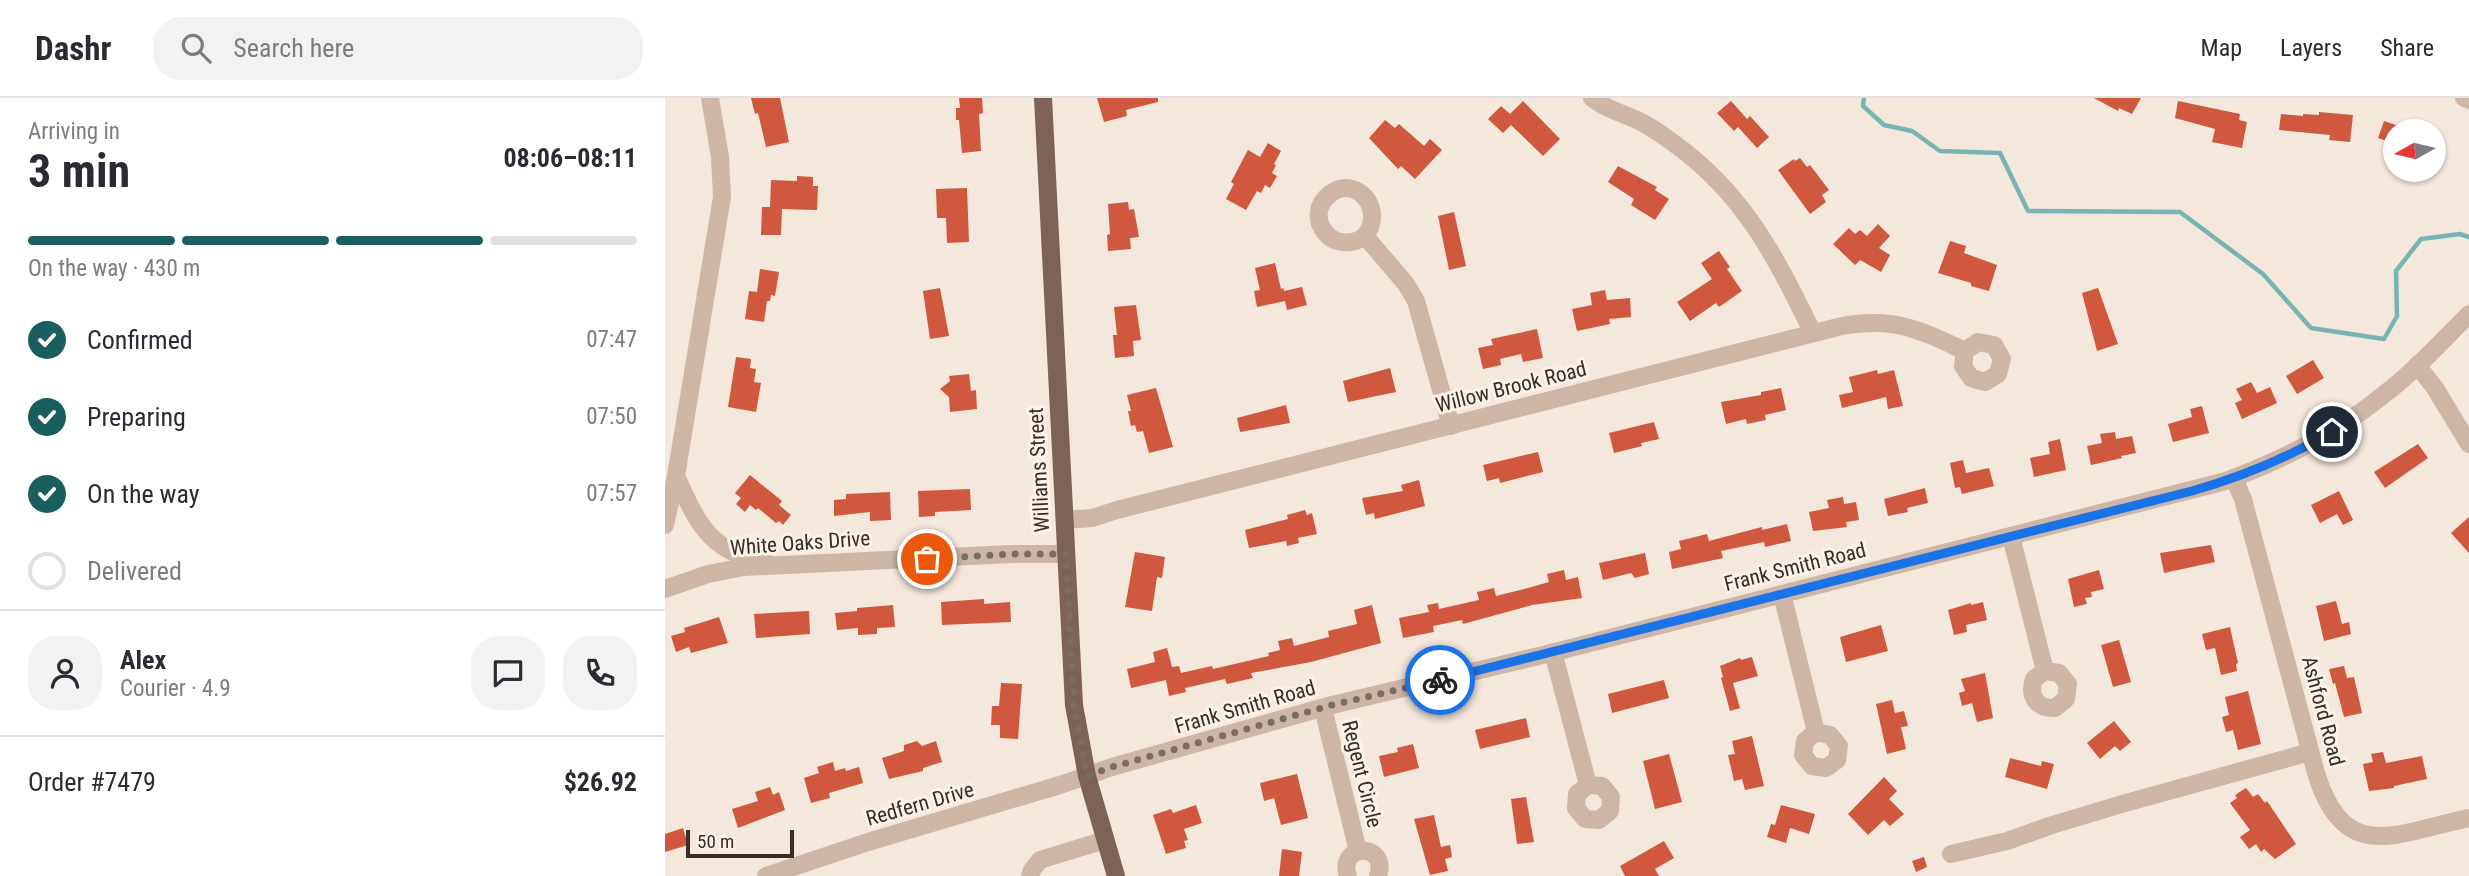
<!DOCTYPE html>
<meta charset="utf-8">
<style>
:root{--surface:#fff;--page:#f2f2f3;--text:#2b2b33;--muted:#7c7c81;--line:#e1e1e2;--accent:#1a5f5e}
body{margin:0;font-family:"Roboto Condensed",sans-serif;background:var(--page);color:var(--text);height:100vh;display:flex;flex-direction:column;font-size:26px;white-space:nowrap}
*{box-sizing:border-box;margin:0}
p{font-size:23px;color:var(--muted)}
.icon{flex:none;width:38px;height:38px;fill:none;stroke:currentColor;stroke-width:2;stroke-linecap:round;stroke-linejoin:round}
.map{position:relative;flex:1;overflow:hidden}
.sheet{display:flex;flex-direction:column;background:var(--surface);width:665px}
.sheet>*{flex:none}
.needle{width:46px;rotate:262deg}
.fabs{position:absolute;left:1718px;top:21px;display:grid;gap:14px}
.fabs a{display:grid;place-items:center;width:63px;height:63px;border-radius:50%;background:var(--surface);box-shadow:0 2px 5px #0004;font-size:35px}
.scale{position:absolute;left:21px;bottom:18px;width:108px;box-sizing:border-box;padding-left:7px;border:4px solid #392c28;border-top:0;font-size:19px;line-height:24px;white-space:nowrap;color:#392c28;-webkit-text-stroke:5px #fbf2e9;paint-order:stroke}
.pin{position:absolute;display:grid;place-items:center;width:60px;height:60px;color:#fff;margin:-30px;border:4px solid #fff;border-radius:50%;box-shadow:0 2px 7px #0007}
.courier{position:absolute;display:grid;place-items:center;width:70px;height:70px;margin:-35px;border:5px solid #1a73e8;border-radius:50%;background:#fff;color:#222;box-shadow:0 2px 9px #0007}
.headline em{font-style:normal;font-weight:700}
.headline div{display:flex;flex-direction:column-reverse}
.headline{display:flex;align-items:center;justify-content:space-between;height:119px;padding:0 28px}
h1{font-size:46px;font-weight:700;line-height:52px}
.bar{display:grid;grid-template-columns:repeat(4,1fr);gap:10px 7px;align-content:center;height:84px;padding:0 28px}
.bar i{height:9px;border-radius:5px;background:var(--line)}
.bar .on{background:var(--accent)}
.bar p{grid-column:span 4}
.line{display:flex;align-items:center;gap:18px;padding:0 28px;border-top:2px solid var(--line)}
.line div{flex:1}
.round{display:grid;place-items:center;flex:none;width:74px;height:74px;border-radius:28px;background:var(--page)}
ol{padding:0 28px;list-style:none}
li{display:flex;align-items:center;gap:21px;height:77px}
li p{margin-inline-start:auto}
li .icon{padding:7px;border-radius:50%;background:var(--accent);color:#fff;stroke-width:4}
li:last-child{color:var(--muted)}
li i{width:38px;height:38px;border:4px solid var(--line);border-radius:50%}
header{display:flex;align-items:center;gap:42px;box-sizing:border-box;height:98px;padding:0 35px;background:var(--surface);border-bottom:2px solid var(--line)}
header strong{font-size:33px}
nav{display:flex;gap:38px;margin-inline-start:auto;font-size:24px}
.search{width:490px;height:63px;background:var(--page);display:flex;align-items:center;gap:18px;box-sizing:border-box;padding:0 24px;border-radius:28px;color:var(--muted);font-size:26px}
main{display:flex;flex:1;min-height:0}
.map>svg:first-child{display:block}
</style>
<header>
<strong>Dashr</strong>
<div class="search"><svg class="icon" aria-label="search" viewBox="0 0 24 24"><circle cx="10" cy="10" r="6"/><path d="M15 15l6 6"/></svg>Search here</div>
<nav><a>Map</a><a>Layers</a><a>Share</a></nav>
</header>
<main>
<section class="sheet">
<div class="headline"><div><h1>3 min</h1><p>Arriving in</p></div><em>08:06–08:11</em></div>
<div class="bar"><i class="on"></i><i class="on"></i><i class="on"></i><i></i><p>On the way · 430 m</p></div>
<ol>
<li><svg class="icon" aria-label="check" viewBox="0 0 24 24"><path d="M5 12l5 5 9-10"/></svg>Confirmed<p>07:47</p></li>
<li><svg class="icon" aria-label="check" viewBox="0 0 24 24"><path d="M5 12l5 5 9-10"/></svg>Preparing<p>07:50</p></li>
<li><svg class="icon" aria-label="check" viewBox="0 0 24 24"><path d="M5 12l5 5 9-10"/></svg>On the way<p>07:57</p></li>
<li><i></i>Delivered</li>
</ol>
<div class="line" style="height:126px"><a class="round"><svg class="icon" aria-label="person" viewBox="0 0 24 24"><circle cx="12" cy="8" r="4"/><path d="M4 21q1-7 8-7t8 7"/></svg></a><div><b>Alex</b><p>Courier · 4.9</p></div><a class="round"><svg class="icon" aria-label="chat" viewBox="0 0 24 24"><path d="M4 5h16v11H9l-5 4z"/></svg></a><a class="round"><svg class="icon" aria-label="phone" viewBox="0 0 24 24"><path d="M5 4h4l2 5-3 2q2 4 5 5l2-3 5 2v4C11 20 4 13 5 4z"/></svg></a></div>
<div class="line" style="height:91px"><div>Order #7479</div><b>$26.92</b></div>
</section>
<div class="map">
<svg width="1804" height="778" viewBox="0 0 1804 778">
<rect width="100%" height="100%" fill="#f4e7dc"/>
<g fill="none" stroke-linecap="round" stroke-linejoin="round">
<!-- stream -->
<path stroke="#79b4b2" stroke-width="4.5" d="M1199,0L1198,8L1219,27L1247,33L1275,53L1335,55L1363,113L1515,114L1598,176L1646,230L1719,241L1732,218L1731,173L1756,141L1795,136L1804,139"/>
</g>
<!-- building -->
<g fill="#cf583f">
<path d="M86,0H115L124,44L101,49L93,15L90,16Z"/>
<path d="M294,0H317L318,15L314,16L316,53L297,55L294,22H291V10H295Z"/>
<path d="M432,0H493V4L461,12L462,18L439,24Z"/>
<path d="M1429,0H1476L1467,16L1454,10L1453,13Z"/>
<path d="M858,3L895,41L878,58L846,27L838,35L823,21L836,8L845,16Z"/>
<path d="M1066,3L1082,21L1085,18L1104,39L1092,50L1073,29L1069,33L1052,15Z"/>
<path d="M1513,3L1575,16L1574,22L1582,24L1577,50L1547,44L1550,31L1510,20Z"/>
<path d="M1654,14L1688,17L1685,44L1664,42L1665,37L1614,32L1616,16L1638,18V16L1654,17Z"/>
<path d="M720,22L730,30L734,26L759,48L765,41L777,52L750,81L736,68L733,71L704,40Z"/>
<path d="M1719,23L1731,27V46L1713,40Z"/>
<path d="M603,45L616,53L609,66L611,67L607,75L612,78L605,90L600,87L596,95L592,93L581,112L561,101L569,86L566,84L583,52L595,59Z"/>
<path d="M1135,60L1142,69L1145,67L1164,92L1157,97L1161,104L1145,116L1113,72L1129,61L1130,63Z"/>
<path d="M953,68L992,89L990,92L1004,101L990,122L966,107L969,101L943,84Z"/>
<path d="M132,78L148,79V88H153L152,112L117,111L116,137H96L97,109H105L106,82L132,83Z"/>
<path d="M302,90L304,144L282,145L281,120H272L271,91Z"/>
<path d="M463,104L464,112L469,111L474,139L465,140L466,151L443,153L442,137L445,136L443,106Z"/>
<path d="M789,114L801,168L784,172L773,118Z"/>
<path d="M1213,126L1225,138L1214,150L1225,157L1216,174L1195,162L1190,167L1168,146L1184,130L1190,136L1195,132L1202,138Z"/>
<path d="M1285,143L1301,148L1299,155L1332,167L1324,193L1306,188V185L1273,175Z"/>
<path d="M1054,153L1065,169L1062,171L1077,193L1054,209L1051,205L1025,223L1012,204L1047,181L1036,165Z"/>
<path d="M610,165L616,191L618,190L619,193L637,189L642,207L622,212L620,203L592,209L589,193L595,192L590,170Z"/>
<path d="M95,171L114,174L110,198L106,197L105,203H102L99,224L80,221L84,193L92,194Z"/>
<path d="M275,190L284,238L265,241L258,193Z"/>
<path d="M1433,190L1453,246L1432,253L1417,195Z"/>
<path d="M940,192L942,202L965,200L966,219L944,221L945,226L912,233L907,211L927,207L925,195Z"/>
<path d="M471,207L476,242L468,243L469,258L450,260L448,237H452L449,209Z"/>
<path d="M872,231L878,260L858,264L856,256L835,261L836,267L818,271L813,250L828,247L826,241Z"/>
<path d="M71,259L86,261L85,270L91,271L89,284L96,285L91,314L63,309Z"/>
<path d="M1648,262L1659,280L1632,296L1621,278Z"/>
<path d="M725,270L731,294L683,304L678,283Z"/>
<path d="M1212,272L1213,276L1229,272L1238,308L1223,311L1221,299L1177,310L1174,297L1188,294L1184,279Z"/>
<path d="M304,276L306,293L311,292L312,311L285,314L284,299L275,291L285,283L284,278Z"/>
<path d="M1586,284L1592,295L1605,289L1612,305L1577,321L1570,305L1577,302L1571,291Z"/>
<path d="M491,290L508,349L484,355L478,333L472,334L470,327L466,328L463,313H466L462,297Z"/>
<path d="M1116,290L1121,312L1100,317L1101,322L1082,326L1081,321L1061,326L1056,304L1096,297V294Z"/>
<path d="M621,307L625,325L575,334L572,320Z"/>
<path d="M1537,308L1544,335L1508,344L1503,326L1527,319L1525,311Z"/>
<path d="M989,324L994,341L976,345L977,348L949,355L944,335Z"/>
<path d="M1450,334L1451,341L1467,338L1471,355L1456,358L1457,360L1426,367L1422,348L1437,345L1435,336Z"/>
<path d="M1395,341L1401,372L1369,379L1365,360L1385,356L1383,344Z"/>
<path d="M1753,346L1763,360L1720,390L1709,374Z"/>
<path d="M873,354L878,374L835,385L834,380L822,383L818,367Z"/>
<path d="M1298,362L1301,375L1324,370L1329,388L1297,396L1295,389L1290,390L1285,365Z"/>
<path d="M85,377L117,403L114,407L126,417L118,427L114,423L111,425L93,410L91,412L85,407L80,414L71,406L76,400L70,395Z"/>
<path d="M754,382L760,408L710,421L709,415L701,417L697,400L738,393L736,387Z"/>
<path d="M1260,390L1263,405L1242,410L1243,414L1223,418L1219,401Z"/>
<path d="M305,391L306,412L270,414V418L254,419L253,393Z"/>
<path d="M1674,393L1688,422L1678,427L1672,416L1655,425L1646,407Z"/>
<path d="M225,394L226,422L205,423V414L169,418V402L181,401V396Z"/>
<path d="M1178,399L1179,406L1191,404L1194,422L1181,424L1182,429L1148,433L1144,414L1164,410L1162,402Z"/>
<path d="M640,412L642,417L647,415L652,436L633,440L634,445L622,448L621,443L584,450L580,432L623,421L622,417Z"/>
<path d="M1804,419V455L1786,435Z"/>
<path d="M1122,426L1126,443L1100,449L1099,444L1056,453L1058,460L1007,471L1004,454L1016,451L1014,443L1042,436L1044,443L1097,429V432Z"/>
<path d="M1546,447L1550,464L1499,475L1495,455Z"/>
<path d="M470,454L500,459L497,480L492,479L487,513L460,509Z"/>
<path d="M980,455L984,476L970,480L966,475L938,482L934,465Z"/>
<path d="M899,472L901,482L913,479L917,500L867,507L798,526L797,522L768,528L769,534L738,540L734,520L764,514L762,507L773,505L774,511L814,502L812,494L829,490L831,498L863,490L884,484L882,476Z"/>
<path d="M1434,472L1439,491L1426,494L1427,499L1420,500L1422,506L1409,509L1403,481Z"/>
<path d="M319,501V506L345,504L346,524L277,527L276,504Z"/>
<path d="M1671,503L1677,526L1684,524L1686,536L1659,543L1651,508Z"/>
<path d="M1318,504L1322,522L1301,527L1302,534L1289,537L1283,512L1306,505V507Z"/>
<path d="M228,507L230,529L212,530V536L193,537V530L172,532L170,515L192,513V510Z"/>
<path d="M707,507L716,545L646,564L586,575L588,580L562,586L560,581L520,590L521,594L504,598L501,582L466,590L462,571L490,564L488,554L502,550L507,569L514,568L516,575L547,568L548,571L604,558L603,555L615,552L613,543L627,540L629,548L664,539L663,533L692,526L689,512Z"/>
<path d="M144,513L145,536L91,540L89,516Z"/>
<path d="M54,519L63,545L26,555L24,549L11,554L6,538L20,534L19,530Z"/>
<path d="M1216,527L1223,553L1181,564L1175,539Z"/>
<path d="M1565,529L1573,565L1571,566L1572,573L1556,577L1550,550L1541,552L1537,536Z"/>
<path d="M1454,542L1466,584L1448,589L1436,547Z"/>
<path d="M1087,559L1093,578L1068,585L1075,610L1065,613L1056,580L1058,579L1055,568L1075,560L1076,562Z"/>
<path d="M1679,568L1682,580L1689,579L1697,615L1679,619L1670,585L1668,586L1664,571Z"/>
<path d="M1320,575L1328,620L1312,624L1307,605L1297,608L1294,595L1300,593L1296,581Z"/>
<path d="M999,582L1004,600L947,615L943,596Z"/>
<path d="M336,585L357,586L353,641L335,640V627H326L327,608H334Z"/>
<path d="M1583,593L1596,646L1573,652L1568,632L1561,634L1557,619L1564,617L1560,599Z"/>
<path d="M1227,602L1230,615L1239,613L1243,628L1236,629L1241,651L1222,656L1211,606Z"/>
<path d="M861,620L865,639L815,651L810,632Z"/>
<path d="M1449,623L1466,644L1455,653L1450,648L1435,661L1422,645Z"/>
<path d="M1087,638L1099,688L1080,692L1077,681L1069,683L1063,657L1070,656L1067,643Z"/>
<path d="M252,643L257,648L271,643L277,664L258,670V673L224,681L217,660L239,653V647Z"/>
<path d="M748,646L754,670L719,679L714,658L733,654L732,650Z"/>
<path d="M1718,654L1721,665L1757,658L1762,681L1729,688V690L1704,693L1698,666L1708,664L1706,656Z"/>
<path d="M1004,656L1017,704L990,711L978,663Z"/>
<path d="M1345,660L1376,668L1377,663L1389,666L1382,691L1340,679Z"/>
<path d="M168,664L170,673L180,670L181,673L194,669L198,685L164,695L165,700L146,705L139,680L154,675L152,669Z"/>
<path d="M632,676L643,720L616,727L609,700L599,703L595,685Z"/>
<path d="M1219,679L1232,693L1224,701L1239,716L1225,728L1219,722L1203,737L1183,716Z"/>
<path d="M105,689L108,697L114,694L120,712L73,730L67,711L93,703L90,694Z"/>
<path d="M1581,690L1588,699L1593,696L1600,705L1602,703L1631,746L1610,761L1599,751L1596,754L1591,746L1584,751L1575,739L1585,732L1565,705L1572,700L1570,697Z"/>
<path d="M861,699L869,744L852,746L846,701Z"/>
<path d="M531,707L537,725L519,731L523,742L519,743L521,750L501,756L488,717L506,711L508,715Z"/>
<path d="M1116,707L1150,716L1144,736L1125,730L1121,745L1102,739L1106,726L1110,727Z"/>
<path d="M769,717L776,749L785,747L787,759L780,761L783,773L765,777L749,721Z"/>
<path d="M18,730L23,747L0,754V736Z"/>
<path d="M999,743L1009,760L990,771L994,778H960L955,768Z"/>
<path d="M617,751L637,754L634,778H614Z"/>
<path d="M1259,759L1262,769L1251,774L1247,763Z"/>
</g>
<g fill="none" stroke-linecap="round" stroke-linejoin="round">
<!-- minor -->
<g stroke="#ceb6a7" stroke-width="18">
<path d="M45,0L55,59L57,99L11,378C36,433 45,452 106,467"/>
<path d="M927,0C939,10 956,15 970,21C983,27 995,35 1007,44C1079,95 1110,158 1148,235"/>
<path d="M1799,0L1804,2"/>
<path d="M700,138C721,111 691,76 665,96C636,118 668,161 700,138L741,186L751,203L786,328"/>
<path d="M1752,267L1770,290L1804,346"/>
<path d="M1569,380L1578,401L1651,675C1680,769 1733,734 1804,720"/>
<path d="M400,422L427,420L452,412L1177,228C1230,219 1253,231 1300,253L1298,268L1306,280L1320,284L1333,276L1337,261L1329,247L1313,244L1300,253"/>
<path d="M0,427L11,378"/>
<path d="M1346,438L1380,573L1369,581C1363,598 1372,611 1390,610L1401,601L1403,586L1394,575L1380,573"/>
<path d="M0,491L43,476L79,469L346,456H401"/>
<path d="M1117,496L1151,634L1140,643L1138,657L1147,668L1161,670L1172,662L1174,648L1165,637L1151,634"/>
<path d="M888,554L923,687L912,696L911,710L920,721L934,722L945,713L946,699L937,688L923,687"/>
<path d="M658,610L693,753"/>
<path d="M1286,756L1342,743L1387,727L1457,706L1645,654"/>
<path d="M101,778L203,744L395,687L447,669L667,607L878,557L1561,383C1617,362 1670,336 1717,298C1749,274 1776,244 1804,216"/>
<path d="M365,778L367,772L375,762L440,742"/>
<path d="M683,778C672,745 724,744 713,778"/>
</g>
<!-- major -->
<path stroke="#7d6258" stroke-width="18" d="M378,0L409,607L422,678L451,778"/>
</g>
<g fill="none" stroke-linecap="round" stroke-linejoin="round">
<!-- done -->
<path stroke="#7a6d67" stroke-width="7" stroke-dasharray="0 12.6" d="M262,461L346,456H401L409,607L422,678L447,669L667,607L775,582"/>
<!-- route -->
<path stroke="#1a73e8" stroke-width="9" d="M775,582L1527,393C1577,379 1622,360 1667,334"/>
</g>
<g text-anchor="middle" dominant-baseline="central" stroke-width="6" stroke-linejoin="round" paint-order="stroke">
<!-- street labels -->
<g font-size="21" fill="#392c28" stroke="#fbf2e9">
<text transform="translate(846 289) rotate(-14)">Willow Brook Road</text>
<text transform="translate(374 372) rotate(-93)">Williams Street</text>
<text transform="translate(135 445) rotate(-4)">White Oaks Drive</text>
<text transform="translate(1130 469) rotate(-14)">Frank Smith Road</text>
<text transform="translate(580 609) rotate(-16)">Frank Smith Road</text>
<text transform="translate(1658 613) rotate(75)">Ashford Road</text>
<text transform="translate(697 676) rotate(76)">Regent Circle</text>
<text transform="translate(255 706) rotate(-16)">Redfern Drive</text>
</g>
</g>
</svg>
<div class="fabs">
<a><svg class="needle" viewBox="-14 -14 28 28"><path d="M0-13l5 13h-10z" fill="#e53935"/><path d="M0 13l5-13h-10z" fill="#7c7c81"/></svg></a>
</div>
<div class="scale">50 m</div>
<div class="pin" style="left:262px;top:461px;background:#ea580c"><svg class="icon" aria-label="bag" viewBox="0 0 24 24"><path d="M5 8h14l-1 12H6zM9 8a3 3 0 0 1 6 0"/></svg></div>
<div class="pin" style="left:1667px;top:334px;background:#1f2937"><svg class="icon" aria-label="home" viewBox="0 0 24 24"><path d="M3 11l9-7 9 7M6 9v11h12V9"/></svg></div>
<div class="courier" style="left:775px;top:582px"><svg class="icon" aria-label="bike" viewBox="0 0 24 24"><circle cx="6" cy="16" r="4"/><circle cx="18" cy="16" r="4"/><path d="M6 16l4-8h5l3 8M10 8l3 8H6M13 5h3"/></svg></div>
</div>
</main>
